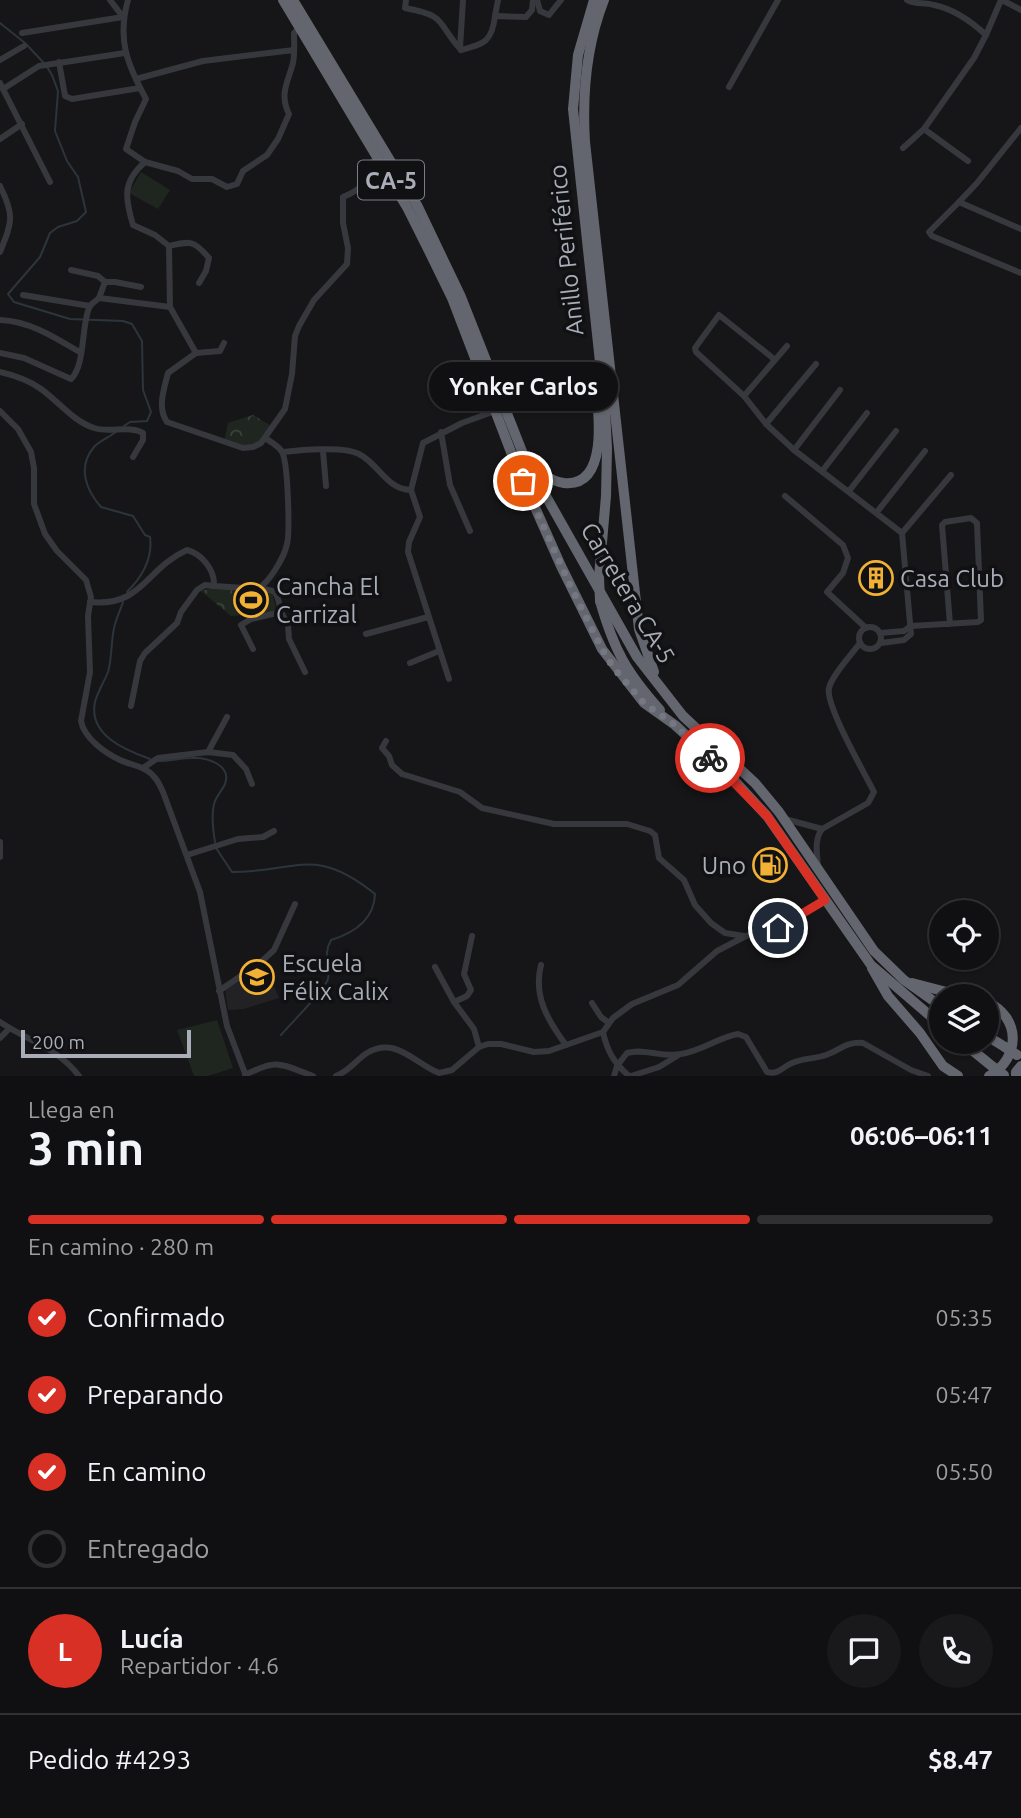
<!DOCTYPE html>
<html lang="es">
<meta charset="utf-8">
<style>
:root{--surface:#101012;--page:#19191b;--text:#f1f3f6;--muted:#9c9d9f;--line:#303032;--accent:#d93025}
body{margin:0;font-family:Ubuntu,sans-serif;background:var(--page);color:var(--text);height:100vh;display:flex;flex-direction:column;font-size:26px;white-space:nowrap}
*{box-sizing:border-box;margin:0}
p{font-size:23px;color:var(--muted)}
.icon{flex:none;width:38px;height:38px;fill:none;stroke:currentColor;stroke-width:2;stroke-linecap:round;stroke-linejoin:round}
.map{position:relative;height:1076px;overflow:hidden}
.side{display:flex;flex-direction:column;background:var(--surface);flex:1}
.side>*{flex:none}
.fabs{position:absolute;left:929px;top:900px;display:grid;gap:14px}
.fabs a{display:grid;place-items:center;width:70px;height:70px;border-radius:50%;background:var(--surface);box-shadow:0 2px 5px #0004,0 0 0 2px var(--line);font-size:35px}
.scale{position:absolute;left:21px;bottom:18px;width:170px;box-sizing:border-box;padding-left:7px;border:4px solid #a8adb8;border-top:0;font-size:19px;line-height:24px;white-space:nowrap;color:#a8adb8;-webkit-text-stroke:5px #111113;paint-order:stroke}
.pin{position:absolute;display:grid;place-items:center;width:60px;height:60px;color:#fff;margin:-30px;border:4px solid #fff;border-radius:50%;box-shadow:0 2px 7px #0007}
.courier{position:absolute;display:grid;place-items:center;width:70px;height:70px;margin:-35px;border:5px solid #d93025;border-radius:50%;background:#fff;color:#222;box-shadow:0 2px 9px #0007}
.bubble{position:absolute;height:49px;border-radius:24px;background:var(--surface);box-shadow:0 2px 5px #0004,0 0 0 2px var(--line);font-size:23px;font-weight:700;line-height:49px;text-align:center}
.head em{font-style:normal;font-weight:700}
.head div{display:flex;flex-direction:column-reverse}
.head{display:flex;align-items:center;justify-content:space-between;height:119px;padding:0 28px}
h1{font-size:46px;font-weight:700;line-height:52px}
.bar{display:grid;grid-template-columns:repeat(4,1fr);gap:10px 7px;align-content:center;height:84px;padding:0 28px}
.bar i{height:9px;border-radius:5px;background:var(--line)}
.bar .current{background:var(--accent)}
.bar p{grid-column:span 4}
.line{display:flex;align-items:center;gap:18px;padding:0 28px;border-top:2px solid var(--line)}
.line div{flex:1}
.round{display:grid;place-items:center;flex:none;width:74px;height:74px;border-radius:37px;background:var(--page)}
ol{padding:0 28px;list-style:none}
li{display:flex;align-items:center;gap:21px;height:77px}
li p{margin-inline-start:auto}
li .icon{padding:7px;border-radius:50%;background:var(--accent);color:#fff;stroke-width:4}
li:last-child{color:var(--muted)}
li i{width:38px;height:38px;border:4px solid var(--line);border-radius:50%}
.map>svg:first-child{display:block}
</style>
<div class="map">
<svg width="1021" height="1076" viewBox="0 0 1021 1076">
<defs>
<pattern id="park-crowns" width="20" height="18" patternUnits="userSpaceOnUse" patternTransform="scale(1.75)"><rect width="20" height="18" fill="#1e261f"/><path d="M2 6a3 3 0 1 1 6 0M12 15a3 3 0 1 1 6 0" fill="none" stroke="#3c433d"/></pattern>
</defs>
<rect width="100%" height="100%" fill="#161618"/>
<!-- built -->
<path fill="#222225" d="M265,965L279,998L244,1009L228,1010L225,989Z"/>
<!-- park -->
<g fill="url(#park-crowns)">
<path d="M253,415L271,426L269,432L253,447L224,442L228,423Z"/>
<path d="M214,587L271,589L277,612L231,616L201,591Z"/>
</g>
<!-- pitch -->
<g fill="#1e261f">
<path d="M141,172L170,190L158,209L129,193Z"/>
<path d="M232,590L270,591L271,609H234Z"/>
<path d="M217,1020L233,1068L208,1076H194L177,1030Z"/>
</g>
<g fill="none" stroke-linecap="round" stroke-linejoin="round">
<!-- stream -->
<g stroke="#2c353c" stroke-width="2">
<path d="M0,23L25,43L43,62"/>
<path d="M47,67L52,75L58,91L55,131L67,161L78,177L86,212L77,221L58,227L50,233L40,257L8,294L14,302L70,319L123,321L132,324L142,341L143,390L151,412L147,421L130,422L124,426"/>
<path d="M117,431C110,437 99,441 94,447C77,467 86,490 101,507L133,516L145,535L150,537C153,559 141,578 127,592"/>
<path d="M123,602C120,611 116,619 114,628C111,642 112,659 108,672C104,682 98,691 95,702C88,735 125,750 150,759"/>
<path d="M159,761C170,761 181,758 192,758C207,757 232,765 225,784C222,791 216,796 214,804C211,816 213,830 215,842"/>
<path d="M216,848L232,872C298,872 314,845 375,894C374,920 354,933 331,940C322,956 331,964 328,979C326,989 290,1024 281,1035"/>
</g>
<!-- minor -->
<g stroke="#37383d" stroke-width="6">
<path d="M128,0C117,39 127,64 146,99L135,122L126,149L145,162L178,171L192,179H212L227,187L237,184L243,171L267,155L278,139L289,114C279,94 288,82 293,63C295,53 294,43 294,33L299,28"/>
<path d="M406,0L405,8C448,16 436,22 461,50"/>
<path d="M537,0L540,11L549,15L561,0"/>
<path d="M907,0C917,5 924,2 934,5C953,9 972,22 986,35"/>
<path d="M1002,0L1021,10"/>
<path d="M495,16L498,0"/>
<path d="M22,33L123,17L110,0"/>
<path d="M460,48L463,0"/>
<path d="M461,50C484,44 492,42 495,16L526,17L532,10L533,0"/>
<path d="M0,60L24,46"/>
<path d="M59,62L65,96L72,99L140,88"/>
<path d="M136,79L203,61L294,50"/>
<path d="M0,83L50,182"/>
<path d="M729,87L778,0"/>
<path d="M3,89L39,66L125,53"/>
<path d="M1021,128L977,183L959,202L1021,229"/>
<path d="M924,129L968,161"/>
<path d="M0,139L22,124"/>
<path d="M903,148L924,129L974,58L986,35L1001,0"/>
<path d="M145,162C122,182 125,198 133,225L155,235L169,246L170,307L196,353L168,373C164,389 157,408 167,422L243,448L253,447L261,443L285,409L292,374L295,336L299,326L314,300L347,264L348,248L343,223V197C357,191 375,181 371,163L377,158"/>
<path d="M0,186C15,216 12,222 0,252"/>
<path d="M959,202L929,232L932,236L1021,273"/>
<path d="M169,246C190,241 194,240 209,258L206,271L199,283"/>
<path d="M71,270L98,276L105,282"/>
<path d="M23,295L90,306"/>
<path d="M99,298L105,282H115L141,287"/>
<path d="M0,320C30,321 56,338 81,353"/>
<path d="M0,353L24,358L71,379C86,365 81,322 90,306C92,303 96,301 99,298L170,307"/>
<path d="M196,353L220,351L224,343"/>
<path d="M774,359L719,315L695,348L696,352L744,396L766,424L794,450L902,533L911,634L904,640L881,643"/>
<path d="M0,372C13,375 30,381 41,389C58,401 73,421 94,428C109,433 130,425 143,433V440L133,457"/>
<path d="M744,396L787,346"/>
<path d="M0,411L18,429L31,452L34,468V504L45,534L57,551L86,580L91,597L88,616L90,672L81,721C84,738 105,753 120,760C128,764 138,765 146,770C155,775 159,783 163,792L200,892L227,1026L246,1076"/>
<path d="M766,424L816,364"/>
<path d="M441,432L450,485L470,531"/>
<path d="M794,450L840,390"/>
<path d="M323,451L326,486"/>
<path d="M283,452C300,450 344,446 359,454C379,464 386,489 411,490"/>
<path d="M823,470L867,413"/>
<path d="M411,490L420,517L409,542L408,552L449,679"/>
<path d="M411,490L423,443L462,423L495,411"/>
<path d="M849,491L896,431"/>
<path d="M785,496L843,545L848,558L843,573L827,592L866,628"/>
<path d="M877,512L925,451"/>
<path d="M902,533L951,475"/>
<path d="M90,602C143,607 145,569 187,550C202,554 215,570 214,586L258,589C270,581 284,558 287,544C290,532 288,462 282,452C279,446 271,442 265,438"/>
<path d="M281,612L288,625L289,639L305,672"/>
<circle cx="870" cy="638" r="11"/>
<path d="M880,633L904,631L911,626L978,622L981,620L977,523L971,518L945,522L942,525L950,624"/>
<path d="M366,634L428,617"/>
<path d="M253,649L241,625L251,619L281,612C277,595 279,589 260,589"/>
<path d="M410,663L439,651"/>
<path d="M131,706L140,661L145,653L177,623L181,612L197,590L205,585L214,586"/>
<path d="M386,741L382,748L389,756L392,765L402,774L460,792L482,808L554,824H627L650,831L655,835L659,858L684,880L695,905L711,923L725,933L744,936"/>
<path d="M208,752L227,717"/>
<path d="M143,768L158,758L208,752L233,755L246,769L252,784"/>
<path d="M785,819L822,829"/>
<path d="M0,842V857"/>
<path d="M187,855L238,839L263,837L274,831"/>
<path d="M818,867C817,853 814,840 822,829L868,803L874,792C864,772 825,705 829,688C832,675 852,654 860,643"/>
<path d="M541,965C533,996 548,1021 566,1045"/>
<path d="M435,967L454,1002L474,1029L479,1047"/>
<path d="M219,991L261,962L274,950L295,904"/>
<path d="M454,1002L467,996L471,990L464,974L472,936"/>
<path d="M592,1003L601,1017L609,1023"/>
<path d="M0,1022C28,1041 58,1048 79,1076"/>
<path d="M603,1032C607,1051 614,1063 629,1076"/>
<path d="M0,1038L9,1029"/>
<path d="M245,1075C278,1058 280,1064 313,1076"/>
<path d="M336,1076C349,1071 356,1060 367,1053C396,1036 414,1063 439,1073L452,1070L479,1047L488,1044H501L534,1052L549,1051L603,1032L613,1018L632,1004L678,985L717,951L746,936L777,928L825,900"/>
<path d="M614,1076L617,1066L627,1053C645,1048 663,1058 681,1054C702,1051 719,1037 738,1034L746,1037L767,1072C779,1075 782,1067 792,1063C803,1058 815,1059 826,1055C840,1050 847,1041 863,1043L911,1070L928,1076"/>
<path d="M631,1076L659,1067L677,1056"/>
</g>
<!-- highway -->
<g stroke="#63666e" stroke-width="10">
<path d="M283,0L408,209L429,251L452,298L514,460L561,566L602,649L644,703L675,725L730,776L767,816L871,965L942,1026"/>
<path d="M293,0L417,205L461,297L525,459L637,657L683,716L755,783L779,812L874,951L904,980L942,1007"/>
<path d="M594,0L578,55L573,109L605,409L607,448L606,496L599,577"/>
<path d="M604,0C586,46 582,93 585,142L639,629L654,672"/>
<path d="M531,457C538,470 548,481 564,483C613,488 597,399 594,370"/>
<path d="M600,601C614,650 626,672 660,710"/>
<path d="M872,968L888,996L920,1033L943,1066L958,1076"/>
<path d="M912,983L962,996"/>
<path d="M987,1002C1021,1017 1021,1058 989,1076"/>
<path d="M987,1036L1005,1047"/>
<path d="M961,1041L993,1067"/>
<path d="M1016,1076V1072L1021,1066"/>
</g>
<!-- highway-bridge -->
<g stroke="#63666e" stroke-width="10">
<path d="M599,577L600,601"/>
<path d="M1005,1047L1017,1055"/>
<path d="M993,1067L1004,1075"/>
</g>
</g>
<g fill="none" stroke-linecap="round" stroke-linejoin="round">
<!-- done -->
<path stroke="#757880" stroke-width="7" stroke-dasharray="0 12.6" d="M523,481L570,585L602,649L613,667L644,703L675,725L710,758"/>
<!-- route -->
<path stroke="#d93025" stroke-width="9" d="M710,758L767,816L825,900L778,928"/>
</g>
<!-- icons -->
<defs>
<g id="building-ring" transform="scale(1.75)"><circle r="9.5" fill="#111113" stroke="#f2b134" stroke-width="1.5"/><path d="M-4-6H4V6H1V3H-1V6H-4ZM-2.5-4.3h1.7v1.8h-1.7ZM.8-4.3h1.7v1.8H.8ZM-2.5-1h1.7V.8h-1.7ZM.8-1h1.7V.8H.8Z" fill="#f2b134"/></g>
<g id="stadium-ring" transform="scale(1.75)"><circle r="9.5" fill="#111113" stroke="#f2b134" stroke-width="1.5"/><path d="M0-5a6.5 5 0 1 0 0 10a6.5 5 0 1 0 0-10ZM-3.5-1.8h7v3.6h-7Z" fill="#f2b134"/></g>
<g id="fuel-ring" transform="scale(1.75)"><circle r="9.5" fill="#111113" stroke="#f2b134" stroke-width="1.5"/><path d="M-5.5-6h7V0h2V4h1.3V-2.5L3-4.5l.8-.8L6-3V5H2.5V1h-1V6h-7ZM-4.2-4.7v3.2H.2V-4.7Z" fill="#f2b134"/></g>
<g id="school-ring" transform="scale(1.75)"><circle r="9.5" fill="#111113" stroke="#f2b134" stroke-width="1.5"/><path d="M0-5L7-2L0 1L-7-2ZM-4 1L0 2.5L4 1V4Q0 6-4 4Z" fill="#f2b134"/></g>
</defs>
<g fill-rule="evenodd">
<use href="#building-ring" x="876" y="578"/>
<use href="#stadium-ring" x="251" y="600"/>
<use href="#fuel-ring" x="770" y="865"/>
<use href="#school-ring" x="257" y="977"/>
</g>
<g text-anchor="middle" dominant-baseline="central" stroke-width="7" stroke-linejoin="round" paint-order="stroke">
<!-- shield labels -->
<rect fill="#111113" stroke="#7b7e86" stroke-width="2" x="358" y="160.5" width="66" height="39" rx="5"/>
<g font-size="23" font-weight="bold" fill="#a8adb8">
<text x="391" y="180">CA-5</text>
</g>
<!-- street labels -->
<g font-size="24" fill="#a8adb8" stroke="#111113">
<text transform="translate(566 250) rotate(-96)">Anillo Periférico</text>
<text transform="translate(628 593) rotate(59)">Carretera CA-5</text>
</g>
<!-- poi labels -->
<g font-size="24" fill="#a8adb8" stroke="#111113" text-anchor="start">
<text x="900" y="578">Casa Club</text>
<text x="276" y="586">Cancha El<tspan x="276" dy="28">Carrizal</tspan></text>
<text x="746" y="865" text-anchor="end">Uno</text>
<text x="282" y="963">Escuela<tspan x="282" dy="28">Félix Calix</tspan></text>
</g>
</g>
</svg>
<div class="fabs">
<a><svg class="icon" aria-label="locate" viewBox="0 0 24 24"><circle cx="12" cy="12" r="6"/><path d="M12 2v4M12 18v4M2 12h4M18 12h4"/></svg></a>
<a><svg class="icon" aria-label="layers" viewBox="0 0 24 24"><path d="M12 4l9 5-9 5-9-5zM3 14l9 5 9-5"/></svg></a>
</div>
<div class="scale">200 m</div>
<div class="pin" style="left:523px;top:481px;background:#ea580c"><svg class="icon" aria-label="bag" viewBox="0 0 24 24"><path d="M5 8h14l-1 12H6zM9 8a3 3 0 0 1 6 0"/></svg></div>
<div class="pin" style="left:778px;top:928px;background:#1f2937"><svg class="icon" aria-label="home" viewBox="0 0 24 24"><path d="M3 11l9-7 9 7M6 9v11h12V9"/></svg></div>
<div class="courier" style="left:710px;top:758px"><svg class="icon" aria-label="bike" viewBox="0 0 24 24"><circle cx="6" cy="16" r="4"/><circle cx="18" cy="16" r="4"/><path d="M6 16l4-8h5l3 8M10 8l3 8H6M13 5h3"/></svg></div>
<div class="bubble" style="left:429px;top:362px;width:189px">Yonker Carlos</div>
</div>
<section class="side">
<div class="head"><div><h1>3 min</h1><p>Llega en</p></div><em>06:06–06:11</em></div>
<div class="bar"><i class="current"></i><i class="current"></i><i class="current"></i><i></i><p>En camino · 280 m</p></div>
<ol>
<li><svg class="icon" aria-label="check" viewBox="0 0 24 24"><path d="M5 12l5 5 9-10"/></svg>Confirmado<p>05:35</p></li>
<li><svg class="icon" aria-label="check" viewBox="0 0 24 24"><path d="M5 12l5 5 9-10"/></svg>Preparando<p>05:47</p></li>
<li><svg class="icon" aria-label="check" viewBox="0 0 24 24"><path d="M5 12l5 5 9-10"/></svg>En camino<p>05:50</p></li>
<li><i></i>Entregado</li>
</ol>
<div class="line" style="height:126px"><b class="round" style="background:var(--accent);color:#fff">L</b><div><b>Lucía</b><p>Repartidor · 4.6</p></div><a class="round"><svg class="icon" aria-label="chat" viewBox="0 0 24 24"><path d="M4 5h16v11H9l-5 4z"/></svg></a><a class="round"><svg class="icon" aria-label="phone" viewBox="0 0 24 24"><path d="M5 4h4l2 5-3 2q2 4 5 5l2-3 5 2v4C11 20 4 13 5 4z"/></svg></a></div>
<div class="line" style="height:91px"><div>Pedido #4293</div><b>$8.47</b></div>
</section>
